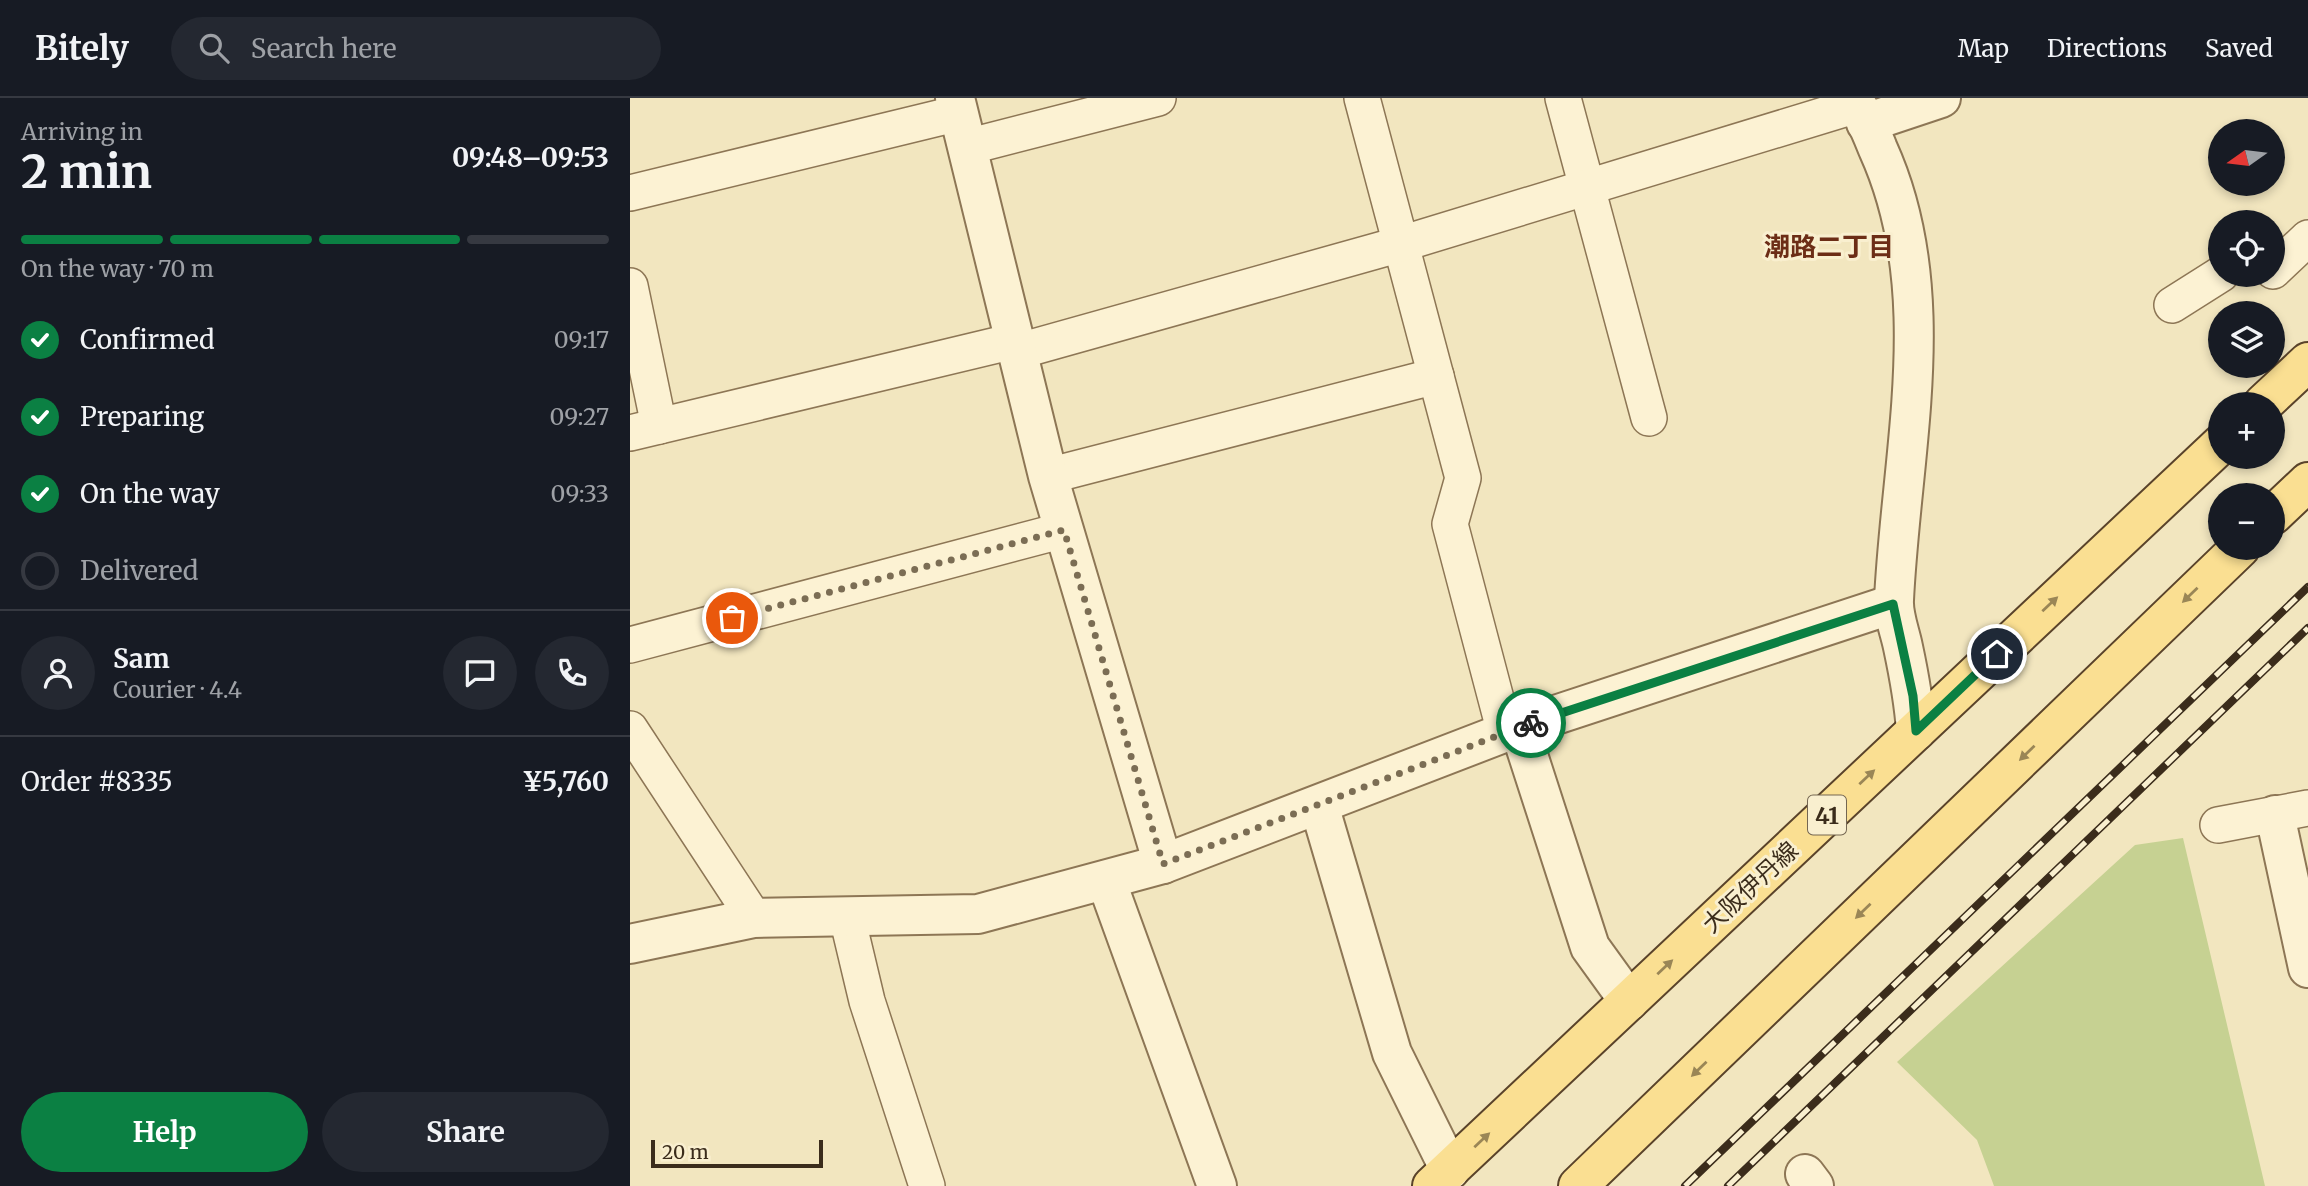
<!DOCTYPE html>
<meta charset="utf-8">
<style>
:root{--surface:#171b24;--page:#242831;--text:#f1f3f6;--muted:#9ea1a6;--line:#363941;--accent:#0b8043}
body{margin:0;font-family:Merriweather,"Noto Sans JP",serif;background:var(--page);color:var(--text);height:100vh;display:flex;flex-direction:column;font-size:26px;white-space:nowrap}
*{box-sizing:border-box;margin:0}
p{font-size:23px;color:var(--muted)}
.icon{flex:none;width:38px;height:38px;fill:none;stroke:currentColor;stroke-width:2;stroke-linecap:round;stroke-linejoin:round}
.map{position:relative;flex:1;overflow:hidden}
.panel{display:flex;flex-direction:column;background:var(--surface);width:630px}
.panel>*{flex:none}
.needle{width:46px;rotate:256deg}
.fabs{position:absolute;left:1578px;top:21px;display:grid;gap:14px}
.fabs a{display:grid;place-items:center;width:77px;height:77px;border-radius:50%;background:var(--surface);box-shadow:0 4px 10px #0003;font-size:35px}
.scale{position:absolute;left:21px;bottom:18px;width:172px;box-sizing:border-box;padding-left:7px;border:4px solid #3b2c1b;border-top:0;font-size:19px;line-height:24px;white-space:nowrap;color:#3b2c1b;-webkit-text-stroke:5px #f9efcf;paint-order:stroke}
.pin{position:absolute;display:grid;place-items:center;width:60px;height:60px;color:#fff;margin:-30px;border:4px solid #fff;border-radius:50%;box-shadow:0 2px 7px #0007}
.courier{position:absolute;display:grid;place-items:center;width:70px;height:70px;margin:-35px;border:5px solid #0b8043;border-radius:50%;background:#fff;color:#222;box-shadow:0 2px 9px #0007}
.head em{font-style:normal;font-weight:700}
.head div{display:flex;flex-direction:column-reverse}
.head{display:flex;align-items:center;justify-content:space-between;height:119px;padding:0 21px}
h1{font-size:46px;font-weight:700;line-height:52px}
.bar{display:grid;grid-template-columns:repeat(4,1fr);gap:10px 7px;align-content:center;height:84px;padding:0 21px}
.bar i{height:9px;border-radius:5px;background:var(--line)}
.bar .selected{background:var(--accent)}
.bar p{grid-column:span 4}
.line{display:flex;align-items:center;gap:18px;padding:0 21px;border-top:2px solid var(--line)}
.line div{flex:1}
.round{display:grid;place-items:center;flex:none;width:74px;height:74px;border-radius:37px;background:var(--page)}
ol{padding:0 21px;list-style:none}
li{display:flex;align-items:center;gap:21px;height:77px}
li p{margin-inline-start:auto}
li .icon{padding:7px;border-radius:50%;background:var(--accent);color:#fff;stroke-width:4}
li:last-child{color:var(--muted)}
li i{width:38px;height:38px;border:4px solid var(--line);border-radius:50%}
.cta{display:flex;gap:14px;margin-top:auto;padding:14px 21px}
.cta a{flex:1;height:80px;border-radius:42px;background:var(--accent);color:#fff;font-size:28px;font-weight:700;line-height:80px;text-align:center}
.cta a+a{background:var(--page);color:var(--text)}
header{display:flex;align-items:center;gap:42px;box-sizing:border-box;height:98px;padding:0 35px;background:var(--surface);border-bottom:2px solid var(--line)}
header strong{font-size:33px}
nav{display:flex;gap:38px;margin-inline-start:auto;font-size:24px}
.search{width:490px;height:63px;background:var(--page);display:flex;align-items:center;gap:18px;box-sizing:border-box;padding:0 24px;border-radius:38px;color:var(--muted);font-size:26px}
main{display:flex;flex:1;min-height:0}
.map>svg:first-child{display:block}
</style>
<header>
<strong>Bitely</strong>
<div class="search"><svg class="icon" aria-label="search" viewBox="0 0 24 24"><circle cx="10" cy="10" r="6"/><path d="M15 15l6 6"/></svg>Search here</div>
<nav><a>Map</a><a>Directions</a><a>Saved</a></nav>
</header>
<main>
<section class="panel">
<div class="head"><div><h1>2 min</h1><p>Arriving in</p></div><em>09:48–09:53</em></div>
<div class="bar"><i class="selected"></i><i class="selected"></i><i class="selected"></i><i></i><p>On the way · 70 m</p></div>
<ol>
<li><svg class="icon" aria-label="check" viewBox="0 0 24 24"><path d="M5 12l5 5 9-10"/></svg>Confirmed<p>09:17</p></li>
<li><svg class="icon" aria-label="check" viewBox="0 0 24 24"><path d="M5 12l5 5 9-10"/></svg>Preparing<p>09:27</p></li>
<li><svg class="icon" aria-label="check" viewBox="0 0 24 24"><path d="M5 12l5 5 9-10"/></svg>On the way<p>09:33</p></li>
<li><i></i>Delivered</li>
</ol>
<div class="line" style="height:126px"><a class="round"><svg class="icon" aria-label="person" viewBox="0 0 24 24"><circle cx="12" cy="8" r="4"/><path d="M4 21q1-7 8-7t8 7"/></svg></a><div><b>Sam</b><p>Courier · 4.4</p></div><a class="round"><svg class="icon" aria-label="chat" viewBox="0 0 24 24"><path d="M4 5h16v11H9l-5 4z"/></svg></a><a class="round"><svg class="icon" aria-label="phone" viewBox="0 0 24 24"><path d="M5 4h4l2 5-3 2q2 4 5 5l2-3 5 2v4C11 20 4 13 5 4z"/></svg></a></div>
<div class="line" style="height:91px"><div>Order #8335</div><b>¥5,760</b></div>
<div class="cta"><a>Help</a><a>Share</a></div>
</section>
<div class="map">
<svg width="1678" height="1088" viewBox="0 0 1678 1088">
<rect width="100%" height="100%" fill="#f2e6bf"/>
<!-- green -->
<path fill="#c6d192" d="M1553,740L1635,1088H1364L1347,1042L1267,964L1505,747Z"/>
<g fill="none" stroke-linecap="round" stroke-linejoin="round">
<!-- lane casing -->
<g stroke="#8d7655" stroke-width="38">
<g id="lane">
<path d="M732,0L833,380L820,426L875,635"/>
<path d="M933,0L1019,320"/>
<path d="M337,49L528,0"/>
<path d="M0,95L329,15"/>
<path d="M1643,173L1678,140"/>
<path d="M0,188L29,328"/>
<path d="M1542,207L1591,176"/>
<path d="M386,254L771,146L1227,7"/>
<path d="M0,335L384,243"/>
<path d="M418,378L806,278"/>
<path d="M0,547L434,432"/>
<path d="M0,631L124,820"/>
<path d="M1588,727L1678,710"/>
<path d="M217,819L237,903L297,1088"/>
</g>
</g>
<!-- street casing -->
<g stroke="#8d7655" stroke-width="42">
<g id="street">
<path d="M325,0L418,378L533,766"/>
<path d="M1221,0C1234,15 1241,34 1248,51C1313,194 1271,353 1264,502C1263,517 1270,534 1273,549C1279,577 1284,604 1286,633"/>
<path d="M1236,25L1311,0"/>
<path d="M889,629L960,849L999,903"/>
<path d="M689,707L762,955L820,1072"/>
<path d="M1645,717L1678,870"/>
<path d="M476,782L587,1088"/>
<path d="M0,846L124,820L348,816L533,766L889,629L1263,506"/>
<path d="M1175,1076L1184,1088"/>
</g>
</g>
<!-- primary casing -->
<g stroke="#5a432a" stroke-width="42">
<g id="primary">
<path d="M1633,306L1678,264"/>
<path d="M1643,417L1678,384"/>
<path d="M802,1088L1591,346"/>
<path d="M948,1088L1610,450"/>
</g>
</g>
<!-- lane -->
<use href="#lane" stroke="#fcf2d3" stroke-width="35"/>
<!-- street -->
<use href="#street" stroke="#fcf2d3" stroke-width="38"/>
<!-- primary -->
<use href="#primary" stroke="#fadf92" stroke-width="38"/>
<!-- rail casing -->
<g stroke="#3b2c1b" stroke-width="8">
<g id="rail">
<path d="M1055,1088L1678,489"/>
<path d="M1098,1088L1678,530"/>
</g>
</g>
<!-- rail -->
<use href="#rail" stroke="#f9efcf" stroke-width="5" stroke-dasharray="16" stroke-linecap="butt"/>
</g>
<!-- one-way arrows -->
<defs><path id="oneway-solid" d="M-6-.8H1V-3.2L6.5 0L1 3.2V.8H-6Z" transform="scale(1.75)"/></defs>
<g fill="#9a8656">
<use href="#oneway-solid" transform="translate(1560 497) rotate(136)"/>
<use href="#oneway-solid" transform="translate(1420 506) rotate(-43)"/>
<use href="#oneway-solid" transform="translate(1397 655) rotate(136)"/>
<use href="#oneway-solid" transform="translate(1237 679) rotate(-43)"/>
<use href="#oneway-solid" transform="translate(1233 813) rotate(136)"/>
<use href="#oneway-solid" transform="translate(1035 869) rotate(-43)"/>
<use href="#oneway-solid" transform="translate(1069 971) rotate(136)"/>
<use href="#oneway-solid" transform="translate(852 1042) rotate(-43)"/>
</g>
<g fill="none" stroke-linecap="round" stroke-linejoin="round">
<!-- done -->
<path stroke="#7b6d54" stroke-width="7" stroke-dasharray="0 12.6" d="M102,520L434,432L533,766L901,625"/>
<!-- route -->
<path stroke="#0b8043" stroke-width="9" d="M901,625L1263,506L1283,598L1286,633L1367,556"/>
</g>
<g text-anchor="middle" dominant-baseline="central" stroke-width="6" stroke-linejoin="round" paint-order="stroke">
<!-- shield labels -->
<rect fill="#f9efcf" stroke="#746651" stroke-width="2" x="1178" y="697.5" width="38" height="39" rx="5"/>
<g font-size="23" font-weight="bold" fill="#3b2c1b">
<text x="1197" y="717">41</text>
</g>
<!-- street labels -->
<g font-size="24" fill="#3b2c1b" stroke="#f9efcf">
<text transform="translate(1120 789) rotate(-43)">大阪伊丹線</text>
</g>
<!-- neighbourhood labels -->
<g font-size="26" font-weight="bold" fill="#6c2d16" stroke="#f9efcf">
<text x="1199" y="148">潮路二丁目</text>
</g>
</g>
</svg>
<div class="fabs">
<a><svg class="needle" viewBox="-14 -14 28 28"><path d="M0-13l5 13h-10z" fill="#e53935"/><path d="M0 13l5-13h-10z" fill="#9ea1a6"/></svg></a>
<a><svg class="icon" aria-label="locate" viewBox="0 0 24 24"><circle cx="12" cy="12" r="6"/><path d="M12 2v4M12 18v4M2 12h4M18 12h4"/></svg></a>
<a><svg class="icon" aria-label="layers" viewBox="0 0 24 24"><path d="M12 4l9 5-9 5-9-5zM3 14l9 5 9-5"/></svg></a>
<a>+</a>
<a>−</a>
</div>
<div class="scale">20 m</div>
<div class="pin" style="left:102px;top:520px;background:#ea580c"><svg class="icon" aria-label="bag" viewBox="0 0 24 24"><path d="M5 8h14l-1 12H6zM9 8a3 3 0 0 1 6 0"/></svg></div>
<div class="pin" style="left:1367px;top:556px;background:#1f2937"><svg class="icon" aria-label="home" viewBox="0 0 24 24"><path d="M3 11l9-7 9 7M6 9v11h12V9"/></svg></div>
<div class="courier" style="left:901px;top:625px"><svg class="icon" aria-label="bike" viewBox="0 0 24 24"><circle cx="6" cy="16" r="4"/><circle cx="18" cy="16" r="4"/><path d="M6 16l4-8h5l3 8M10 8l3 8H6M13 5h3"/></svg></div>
</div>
</main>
